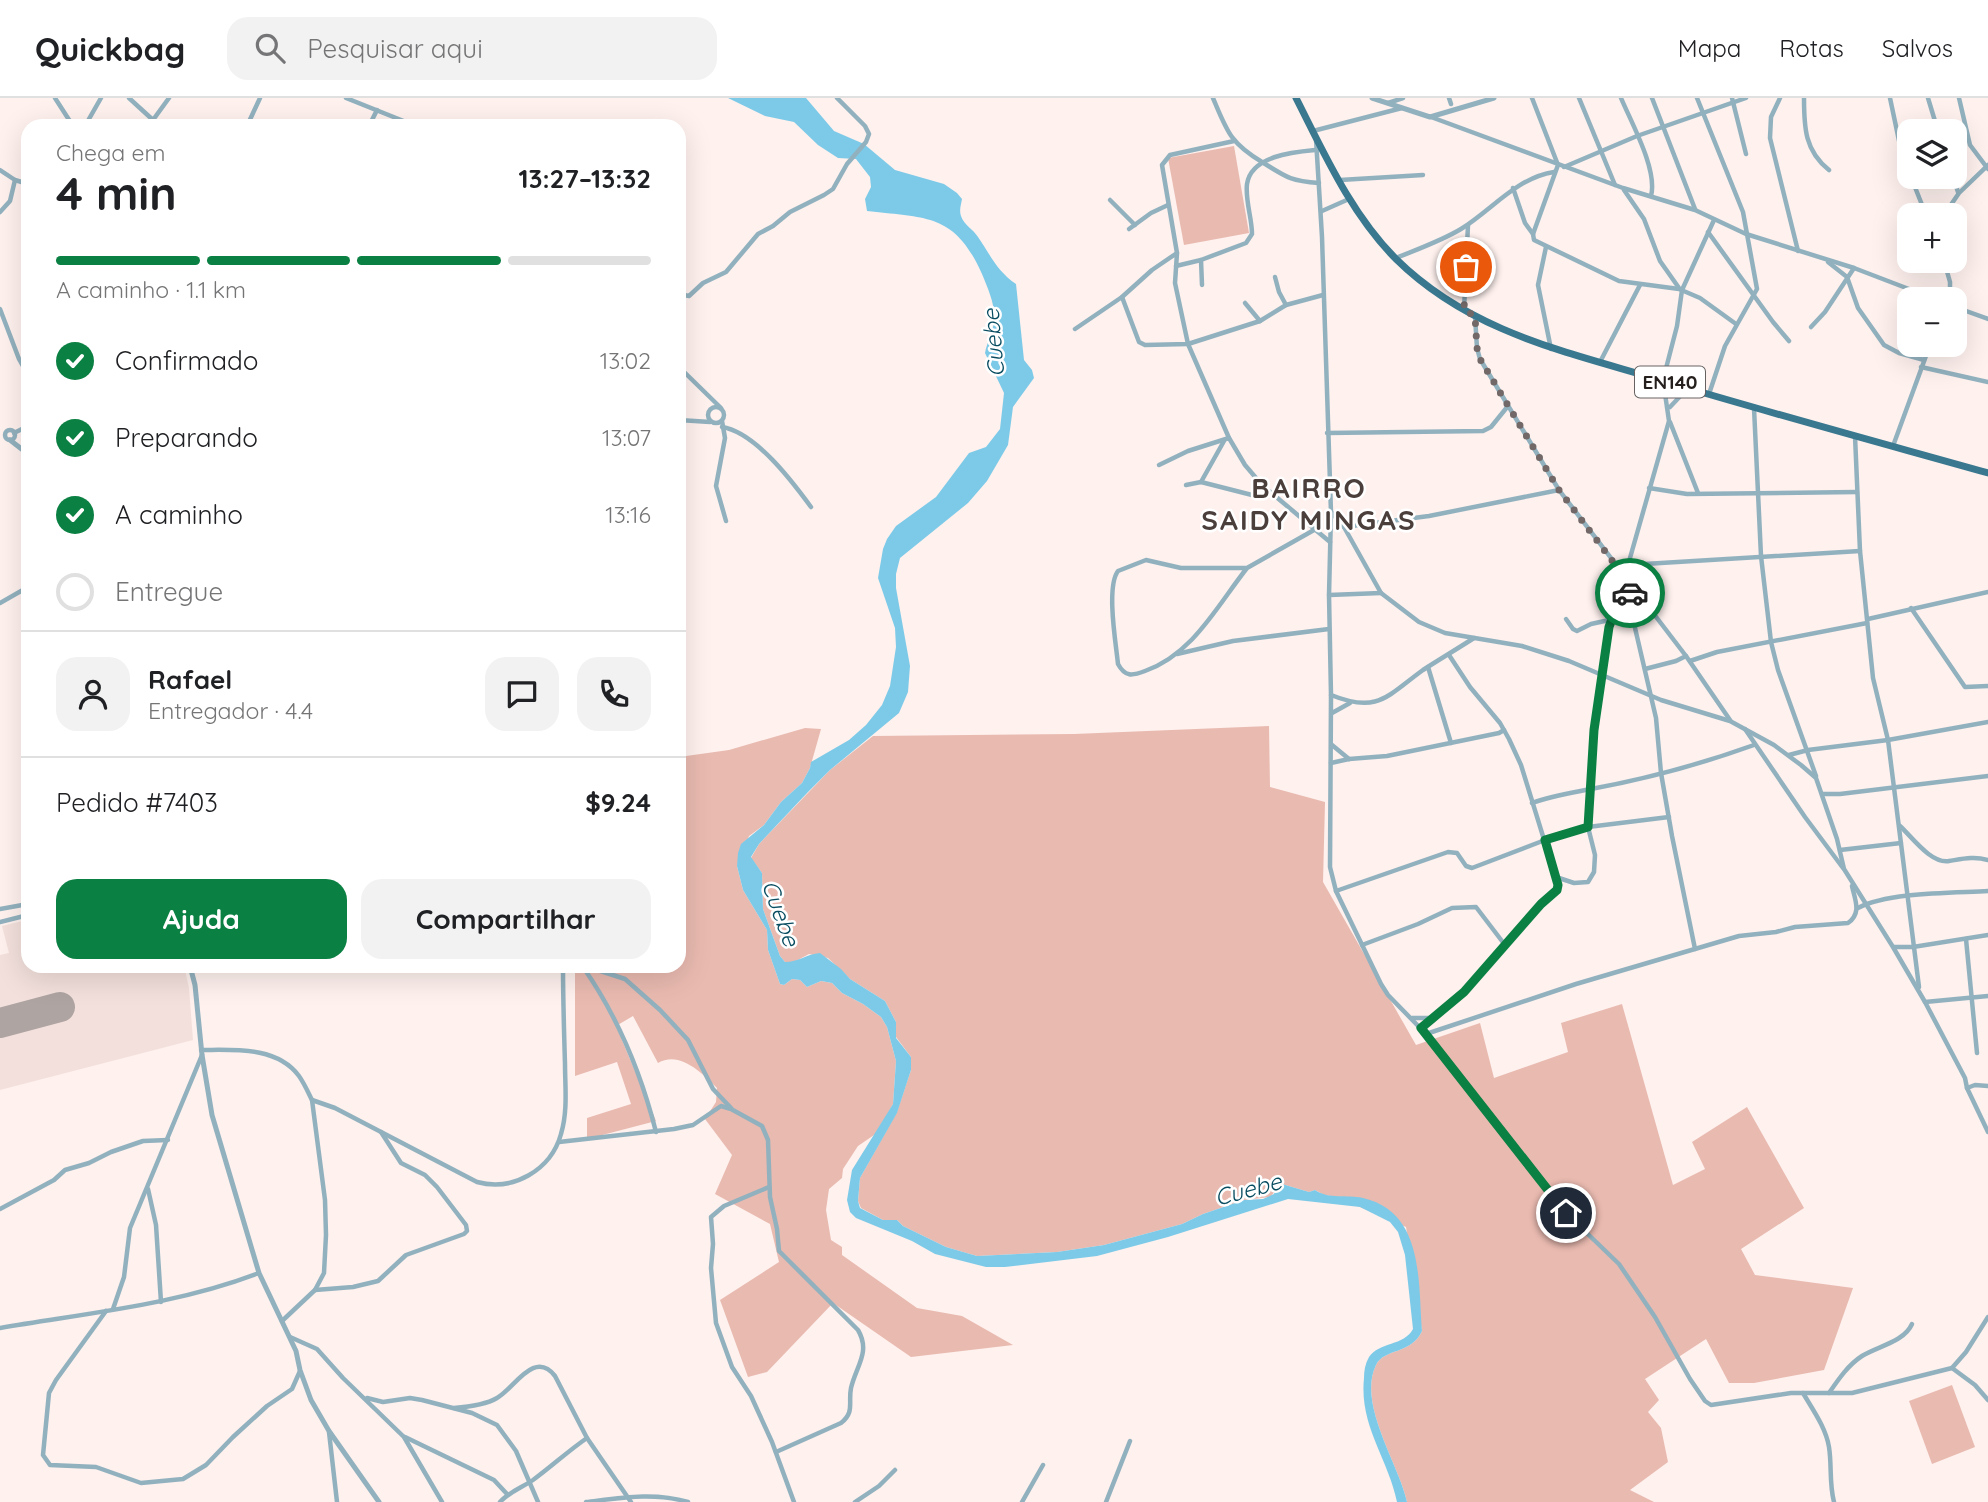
<!DOCTYPE html>
<html lang="pt">
<meta charset="utf-8">
<style>
:root{--surface:#fff;--page:#f2f2f2;--text:#202124;--muted:#757577;--line:#e0e0e0;--accent:#0b8043}
body{margin:0;font-family:Quicksand,sans-serif;background:var(--page);color:var(--text);height:100vh;display:flex;flex-direction:column;font-size:26px;white-space:nowrap}
*{box-sizing:border-box;margin:0}
p{font-size:23px;color:var(--muted)}
.icon{flex:none;width:38px;height:38px;fill:none;stroke:currentColor;stroke-width:2;stroke-linecap:round;stroke-linejoin:round}
.map{position:relative;flex:1;overflow:hidden}
.side{position:absolute;left:21px;top:21px;width:665px;height:854px;display:flex;flex-direction:column;background:var(--surface);border-radius:21px;box-shadow:0 7px 28px #0002}
.side>*{flex:none}
.buttons{position:absolute;left:1897px;top:21px;display:grid;gap:14px}
.buttons a{display:grid;place-items:center;width:70px;height:70px;border-radius:14px;background:var(--surface);box-shadow:0 7px 28px #0002;font-size:35px}
.pin{position:absolute;display:grid;place-items:center;width:60px;height:60px;color:#fff;margin:-30px;border:4px solid #fff;border-radius:50%;box-shadow:0 2px 7px #0007}
.courier{position:absolute;display:grid;place-items:center;width:70px;height:70px;margin:-35px;border:5px solid #0b8043;border-radius:50%;background:#fff;color:#222;box-shadow:0 2px 9px #0007}
.overview em{font-style:normal;font-weight:700}
.overview div{display:flex;flex-direction:column-reverse}
.overview{display:flex;align-items:center;justify-content:space-between;height:119px;padding:0 35px}
h1{font-size:46px;font-weight:700;line-height:52px}
.bar{display:grid;grid-template-columns:repeat(4,1fr);gap:10px 7px;align-content:center;height:84px;padding:0 35px}
.bar i{height:9px;border-radius:5px;background:var(--line)}
.bar .selected{background:var(--accent)}
.bar p{grid-column:span 4}
.line{display:flex;align-items:center;gap:18px;padding:0 35px;border-top:2px solid var(--line)}
.line div{flex:1}
.round{display:grid;place-items:center;flex:none;width:74px;height:74px;border-radius:21px;background:var(--page)}
ol{padding:0 35px;list-style:none}
li{display:flex;align-items:center;gap:21px;height:77px}
li p{margin-inline-start:auto}
li .icon{padding:7px;border-radius:50%;background:var(--accent);color:#fff;stroke-width:4}
li:last-child{color:var(--muted)}
li i{width:38px;height:38px;border:4px solid var(--line);border-radius:50%}
.action{display:flex;gap:14px;margin-top:auto;padding:14px 35px}
.action a{flex:1;height:80px;border-radius:21px;background:var(--accent);color:#fff;font-size:28px;font-weight:700;line-height:80px;text-align:center}
.action a+a{background:var(--page);color:var(--text)}
header{display:flex;align-items:center;gap:42px;box-sizing:border-box;height:98px;padding:0 35px;background:var(--surface);border-bottom:2px solid var(--line)}
header strong{font-size:33px}
nav{display:flex;gap:38px;margin-inline-start:auto;font-size:24px}
.search{width:490px;height:63px;background:var(--page);display:flex;align-items:center;gap:18px;box-sizing:border-box;padding:0 24px;border-radius:21px;color:var(--muted);font-size:26px}
.map>svg:first-child{display:block}
</style>
<header>
<strong>Quickbag</strong>
<div class="search"><svg class="icon" aria-label="search" viewBox="0 0 24 24"><circle cx="10" cy="10" r="6"/><path d="M15 15l6 6"/></svg>Pesquisar aqui</div>
<nav><a>Mapa</a><a>Rotas</a><a>Salvos</a></nav>
</header>
<div class="map">
<svg width="1988" height="1404" viewBox="0 0 1988 1404">
<rect width="100%" height="100%" fill="#fef1ee"/>
<!-- built -->
<path fill="#f3e0dc" d="M26,822L28,826V868H184L189,890L193,942L0,992V857L9,855L2,828Z"/>
<!-- green -->
<g fill="#e9bab0">
<path d="M1234,48L1249,135L1184,147L1168,60Z"/>
<path d="M1269,628L1270,689L1325,704L1323,784L1416,947L1480,925L1494,980L1568,954L1561,925L1622,906L1673,1087L1705,1071L1692,1044L1747,1009L1804,1110L1741,1151L1755,1177L1853,1190L1824,1272L1754,1285H1729L1706,1241L1645,1281L1659,1302L1648,1314L1661,1330L1668,1364L1630,1392L1654,1404H1407C1399,1366 1357,1306 1376,1267C1384,1250 1411,1257 1422,1233L1406,1129L1337,1099L1324,1097L1315,1092L1309,1094L1282,1086L1270,1099L1244,1102L1203,1116L1182,1126L1104,1147L1057,1154L977,1158L946,1149L903,1128L897,1122H883L861,1110L858,1103L860,1080L897,1014L911,972V959L896,939V924L885,903L850,881L828,860L809,856L794,864H785L780,858L763,811L762,775L751,760L759,746L830,672L873,638L1074,636Z"/>
<path d="M805,630L821,631L810,670L802,685L781,704L764,727L749,738L737,768L743,792L767,832L768,852L780,886L784,887L792,881L800,882L807,889L821,883L832,885L842,895L863,906L881,919L887,929L896,963L893,1006L877,1035L858,1048L843,1071L842,1080L829,1091L826,1112L831,1142L842,1149V1157L917,1210L962,1218L1013,1247L911,1259L833,1205L767,1274L748,1279L720,1202L779,1164L770,1126L715,1096L732,1057L705,1021L716,1004L717,990C703,976 680,952 658,965L633,918L616,928L656,1023L587,1041V1020L631,1006L617,964L575,978V868H679V659L729,652Z"/>
<path d="M1952,1287L1975,1349L1932,1366L1909,1303Z"/>
</g>
<!-- water -->
<path fill="#7dcae8" d="M728,0H806L834,33L864,46L895,72L944,86L957,95L962,101C961,107 959,112 961,118C964,127 973,131 978,139C991,158 997,173 1016,186L1024,262L1032,272L1034,280L1013,309L1008,347L987,383L968,405L900,460L896,476V490L910,568L908,594L899,615L830,672L808,694L759,746L751,759L762,775L763,811L780,858L785,864C798,864 807,856 820,855L841,871L850,881L885,903L896,924V940L911,959V972L897,1015L860,1080L858,1103L860,1110L883,1122H897L903,1128L946,1149L977,1158L1057,1154L1104,1147L1182,1126L1203,1116L1244,1102L1263,1101L1274,1096L1277,1088L1282,1086L1309,1094L1315,1092C1330,1102 1346,1096 1363,1100C1424,1114 1418,1183 1422,1233C1411,1257 1384,1250 1376,1267C1357,1306 1399,1366 1407,1404H1397C1388,1360 1359,1328 1364,1280C1364,1273 1365,1266 1369,1259C1379,1244 1404,1248 1413,1231L1405,1157L1398,1134L1390,1124L1360,1109L1288,1101L1168,1139L1097,1158L1005,1169H986L935,1156L912,1143L856,1120L850,1114L847,1102L852,1072L893,1006L896,963L887,929L881,919L863,906L842,895L832,885L821,883L807,889L800,882L792,881L784,887L780,886L768,852L767,832L743,792L737,768L738,755L741,746L764,727L781,704L802,685L810,670L811,664L849,642L866,627L882,607L890,588L896,549L895,530L878,480L883,451L887,441L896,428L936,399L969,355L986,349L1000,331L1004,295L985,255C987,244 993,234 994,223C996,208 988,191 982,176C955,115 926,120 867,113L865,101L871,89L870,79L856,61L838,60L818,47L794,24L765,18Z"/>
<g fill="none" stroke-linecap="round" stroke-linejoin="round">
<!-- runway -->
<path stroke="#aea4a1" stroke-width="30" d="M0,925L60,909"/>
<!-- minor -->
<g stroke="#92b1be" stroke-width="4.5">
<path d="M55,0L73,28"/>
<path d="M129,0L153,22L147,28"/>
<path d="M346,0L416,28"/>
<path d="M1213,0C1227,33 1230,45 1262,64C1286,79 1290,83 1319,85"/>
<path d="M1449,0L1451,6"/>
<path d="M1532,0L1558,67L1533,136L1534,142L1619,183L1679,191L1700,200L1736,226"/>
<path d="M1579,0L1615,87"/>
<path d="M1621,0C1631,24 1658,72 1651,98"/>
<path d="M1652,0L1695,111"/>
<path d="M1697,0L1743,114L1757,191L1725,248L1709,296"/>
<path d="M1732,0L1746,56"/>
<path d="M1780,0L1771,19L1770,40L1798,153"/>
<path d="M1804,0C1804,30 1805,53 1829,72"/>
<path d="M1890,0L1901,52L1909,74"/>
<path d="M1928,0L1938,33"/>
<path d="M1959,0L1970,47L1988,71"/>
<path d="M1388,5L1403,0"/>
<path d="M1431,19L1623,90L1695,112L1746,136L1854,170L1935,201"/>
<path d="M153,22L169,0"/>
<path d="M85,28L101,0"/>
<path d="M247,28L260,0"/>
<path d="M369,28L377,12"/>
<path d="M1313,33L1402,10"/>
<path d="M1316,41L1322,139L1331,415L1329,497L1331,597L1330,769L1336,793L1381,886L1388,897L1426,936L1566,1115L1619,1166L1655,1219L1690,1281L1705,1303L1711,1307L1791,1295H1852L1952,1270L1975,1287L1988,1302"/>
<path d="M1564,69L1637,38L1746,0"/>
<path d="M0,72L15,82"/>
<path d="M1911,79L1926,117"/>
<path d="M1953,79L1958,94"/>
<path d="M1340,82L1423,77"/>
<path d="M1513,90L1525,125L1533,136"/>
<path d="M1624,92L1644,121L1660,163L1679,190"/>
<path d="M1110,102L1135,127"/>
<path d="M1322,113L1349,101"/>
<path d="M0,114L10,103L15,82L28,86"/>
<path d="M1944,117L1959,95L1988,67"/>
<path d="M1129,131L1151,115L1168,107"/>
<path d="M1708,134L1773,224L1789,243"/>
<path d="M1546,149L1538,187L1551,251"/>
<path d="M1177,155L1162,67L1170,57L1234,43"/>
<path d="M1396,160C1418,151 1441,143 1461,131C1493,111 1516,80 1554,74"/>
<path d="M1944,163L1950,184V201"/>
<path d="M1828,164L1847,179L1858,210L1884,247L1899,255L1924,262"/>
<path d="M1176,168L1201,162"/>
<path d="M1275,179L1279,194L1286,207"/>
<path d="M1202,187L1201,162L1246,145L1252,136C1252,120 1245,102 1247,86C1251,58 1293,54 1315,52"/>
<path d="M679,196L689,198L703,185L726,174L758,136L773,128L790,114L824,97L833,91L847,66L866,44L869,36L865,28L837,0"/>
<path d="M1122,199L1139,244L1145,247L1188,246L1260,223L1286,207L1323,197"/>
<path d="M1245,205L1260,223"/>
<path d="M1955,209L1988,221"/>
<path d="M0,211L19,261L28,277"/>
<path d="M1464,212L1468,127"/>
<path d="M1475,218L1477,250L1480,261L1559,392L1686,558L1730,622"/>
<path d="M1811,229L1825,214L1854,170"/>
<path d="M1075,231L1122,199L1152,172L1177,155L1175,185L1188,246L1229,340L1245,367L1262,387L1330,444"/>
<path d="M1600,264L1640,187"/>
<path d="M679,269L721,310"/>
<path d="M1921,269L1988,284"/>
<circle cx="716" cy="317" r="8"/>
<path d="M1670,309L1688,290"/>
<path d="M1754,310L1761,458L1771,544L1778,572L1816,678"/>
<path d="M679,322L710,324"/>
<path d="M722,323L725,340L716,388L726,423"/>
<path d="M1670,324L1698,395"/>
<path d="M722,329C755,334 792,383 811,409"/>
<circle cx="10" cy="337" r="5"/>
<path d="M14,335L28,328"/>
<path d="M1327,335L1483,333L1491,329L1508,308"/>
<path d="M1855,338L1860,453L1873,580L1888,642L1919,889"/>
<path d="M1893,348L1930,247"/>
<path d="M1159,367L1188,353L1229,340"/>
<path d="M1201,384L1224,343"/>
<path d="M1186,387L1201,384L1252,397L1262,387"/>
<path d="M1649,390L1687,396L1857,394"/>
<path d="M1332,415L1344,429L1381,495L1419,524L1445,535L1522,548L1569,563L1661,602L1730,623L1774,647L1801,667L1816,680L1837,741L1844,771L1893,849L1925,904L1988,898"/>
<path d="M1344,429L1429,418L1559,392"/>
<path d="M1628,467L1860,453"/>
<path d="M1247,470C1217,508 1193,556 1145,573C1132,578 1125,579 1118,566C1116,546 1106,489 1118,473L1146,462L1181,470H1247L1314,432"/>
<path d="M1622,476L1628,467L1669,323L1663,282L1677,228L1682,192L1714,122"/>
<path d="M1629,486L1632,517L1656,620L1661,675L1672,738L1695,851"/>
<path d="M1329,497L1381,495"/>
<path d="M0,505L28,489"/>
<path d="M1911,510L1965,589L1988,588"/>
<path d="M1566,521L1573,531L1577,533L1591,526L1632,517"/>
<path d="M1868,521L1988,494"/>
<path d="M1177,556L1233,543L1329,531"/>
<path d="M1690,563L1717,554L1867,525"/>
<path d="M1428,569L1451,645"/>
<path d="M1645,571L1676,563L1686,558"/>
<path d="M1331,597C1378,616 1387,598 1423,572C1440,561 1457,551 1474,540"/>
<path d="M1332,615L1350,605"/>
<path d="M1745,631L1805,719L1843,770"/>
<path d="M1332,647L1349,661"/>
<path d="M1789,657L1808,652L1888,642L1988,624"/>
<path d="M1331,665L1349,661L1387,658L1499,635L1504,632"/>
<path d="M1822,696H1840L1988,678"/>
<path d="M1532,705C1552,698 1571,695 1591,691C1646,681 1701,666 1754,647"/>
<path d="M1900,728C1912,739 1931,766 1949,763C1962,761 1974,758 1988,762"/>
<path d="M1840,752L1901,745"/>
<path d="M1556,779L1574,785L1588,784L1594,774L1595,757L1588,729L1594,632L1612,521"/>
<path d="M1336,793L1448,754L1457,755L1466,768L1472,770L1545,742L1588,729L1669,719"/>
<path d="M1858,810C1888,794 1952,795 1988,793"/>
<path d="M0,811L28,806"/>
<path d="M0,824L28,817"/>
<path d="M1966,841L1977,955"/>
<path d="M1362,847L1418,826L1452,810L1476,809L1505,847"/>
<path d="M1894,849H1913L1988,837"/>
<path d="M585,868L625,881L660,912L688,942L713,991L731,1010"/>
<path d="M583,869C618,919 641,975 656,1034"/>
<path d="M1925,904L1965,980L1967,990L1988,1034"/>
<path d="M1412,920H1432"/>
<path d="M1421,930L1463,894L1541,806L1557,792L1558,787L1521,667L1509,641L1500,625L1470,589L1449,557"/>
<path d="M1426,936L1576,886L1739,838L1776,834L1795,829L1848,825C1862,815 1855,802 1852,788"/>
<path d="M201,952C234,952 277,948 299,978C304,985 308,994 312,1002"/>
<path d="M1967,990L1975,987L1988,988"/>
<path d="M559,1044L674,1031L693,1027L721,1008L731,1011L762,1028L768,1042L770,1099L777,1131L779,1153L858,1232C871,1254 856,1268 851,1290C848,1305 855,1314 841,1325L776,1354"/>
<path d="M769,1089L724,1108L711,1119L713,1146L711,1170L716,1225L732,1269L751,1298L772,1344L794,1404"/>
<path d="M148,1091L156,1127L161,1204"/>
<path d="M0,1111L54,1082L65,1072L89,1065L111,1054L143,1043L168,1042"/>
<path d="M315,1192L353,1189L378,1183L406,1157L464,1136L467,1133L466,1127L437,1089L425,1077L401,1065L381,1034"/>
<path d="M113,1211L124,1179L130,1130L202,957"/>
<path d="M106,1213L56,1282L49,1295L43,1357L50,1367L96,1369L141,1385L183,1381L206,1367L233,1339L267,1308L292,1291L300,1273"/>
<path d="M282,1223L315,1192L324,1175L326,1137L325,1102L312,1002L335,1010L477,1084C513,1094 551,1072 561,1036C568,1013 565,988 565,966C564,933 563,901 563,868"/>
<path d="M0,1230C87,1215 176,1207 259,1175"/>
<path d="M290,1239L317,1251L343,1280L404,1339L442,1404"/>
<path d="M1952,1270L1966,1254L1988,1219"/>
<path d="M1803,1295C1813,1312 1826,1330 1829,1349C1832,1368 1829,1385 1834,1404"/>
<path d="M1829,1295C1838,1282 1848,1267 1862,1258C1878,1248 1904,1244 1912,1226"/>
<path d="M367,1300L383,1304L410,1300L422,1302L472,1315L497,1327L516,1353L538,1404"/>
<path d="M454,1310C467,1309 485,1307 497,1300C514,1291 534,1251 555,1278L587,1340L631,1404"/>
<path d="M329,1334L337,1404"/>
<path d="M405,1339L494,1382L507,1396"/>
<path d="M500,1404C509,1394 521,1390 533,1382C551,1369 568,1353 587,1340"/>
<path d="M586,1404C620,1400 654,1394 688,1404"/>
<path d="M855,1404L879,1388L895,1372"/>
<path d="M1022,1404L1043,1367"/>
<path d="M1106,1404L1130,1343"/>
</g>
<!-- tertiary -->
<g stroke="#92b1be" stroke-width="5">
<path d="M1372,0L1430,19L1494,0"/>
<path d="M10,342L28,356"/>
<path d="M190,868L195,887L202,957L212,1017L259,1175L296,1253L300,1272L311,1302L329,1333L379,1404"/>
</g>
<!-- primary -->
<path stroke="#39788f" stroke-width="7" d="M1296,0C1324,55 1351,116 1396,161C1472,236 1569,254 1667,284C1774,316 1881,345 1988,375"/>
</g>
<g fill="none" stroke-linecap="round" stroke-linejoin="round">
<!-- done -->
<path stroke="#716867" stroke-width="7" stroke-dasharray="0 12.6" d="M1466,169L1464,212L1475,218L1477,250L1480,261L1559,392L1629,485L1630,495"/>
<!-- route -->
<path stroke="#0b8043" stroke-width="9" d="M1566,1115L1421,930L1464,894L1541,806L1557,792L1558,787L1545,742L1588,729L1594,632L1609,529L1612,521L1632,517L1630,495"/>
</g>
<g text-anchor="middle" dominant-baseline="central" stroke-width="5" stroke-linejoin="round" paint-order="stroke">
<!-- shield labels -->
<rect fill="#fff" stroke="#666262" stroke-width="2" x="1635" y="268.5" width="70" height="31" rx="5"/>
<g font-size="19" font-weight="bold" fill="#251f1e">
<text x="1670" y="284">EN140</text>
</g>
<!-- water labels -->
<g font-size="23" font-style="italic" fill="#084c60" stroke="#fff">
<text transform="translate(993 245) rotate(-95)">Cuebe</text>
<text transform="translate(781 815) rotate(70)">Cuebe</text>
<text transform="translate(1248 1091) rotate(-15)">Cuebe</text>
</g>
<!-- district labels -->
<g font-size="28" font-weight="bold" letter-spacing="2" fill="#4b3f3c" stroke="#fff">
<text x="1309" y="389">BAIRRO<tspan x="1309" dy="32">SAIDY MINGAS</tspan></text>
</g>
</g>
</svg>
<div class="buttons">
<a><svg class="icon" aria-label="layers" viewBox="0 0 24 24"><path d="M12 4l9 5-9 5-9-5zM3 14l9 5 9-5"/></svg></a>
<a>+</a>
<a>−</a>
</div>
<div class="pin" style="left:1466px;top:169px;background:#ea580c"><svg class="icon" aria-label="bag" viewBox="0 0 24 24"><path d="M5 8h14l-1 12H6zM9 8a3 3 0 0 1 6 0"/></svg></div>
<div class="pin" style="left:1566px;top:1115px;background:#1f2937"><svg class="icon" aria-label="home" viewBox="0 0 24 24"><path d="M3 11l9-7 9 7M6 9v11h12V9"/></svg></div>
<div class="courier" style="left:1630px;top:495px"><svg class="icon" aria-label="car" viewBox="0 0 24 24"><path d="M5 17H2v-5l4-1 3-4h7l3 4 3 1v5h-3M9 17h6M6 11h13"/><circle cx="7" cy="17" r="2"/><circle cx="17" cy="17" r="2"/></svg></div>
<section class="side">
<div class="overview"><div><h1>4 min</h1><p>Chega em</p></div><em>13:27–13:32</em></div>
<div class="bar"><i class="selected"></i><i class="selected"></i><i class="selected"></i><i></i><p>A caminho · 1.1 km</p></div>
<ol>
<li><svg class="icon" aria-label="check" viewBox="0 0 24 24"><path d="M5 12l5 5 9-10"/></svg>Confirmado<p>13:02</p></li>
<li><svg class="icon" aria-label="check" viewBox="0 0 24 24"><path d="M5 12l5 5 9-10"/></svg>Preparando<p>13:07</p></li>
<li><svg class="icon" aria-label="check" viewBox="0 0 24 24"><path d="M5 12l5 5 9-10"/></svg>A caminho<p>13:16</p></li>
<li><i></i>Entregue</li>
</ol>
<div class="line" style="height:126px"><a class="round"><svg class="icon" aria-label="person" viewBox="0 0 24 24"><circle cx="12" cy="8" r="4"/><path d="M4 21q1-7 8-7t8 7"/></svg></a><div><b>Rafael</b><p>Entregador · 4.4</p></div><a class="round"><svg class="icon" aria-label="chat" viewBox="0 0 24 24"><path d="M4 5h16v11H9l-5 4z"/></svg></a><a class="round"><svg class="icon" aria-label="phone" viewBox="0 0 24 24"><path d="M5 4h4l2 5-3 2q2 4 5 5l2-3 5 2v4C11 20 4 13 5 4z"/></svg></a></div>
<div class="line" style="height:91px"><div>Pedido #7403</div><b>$9.24</b></div>
<div class="action"><a>Ajuda</a><a>Compartilhar</a></div>
</section>
</div>
